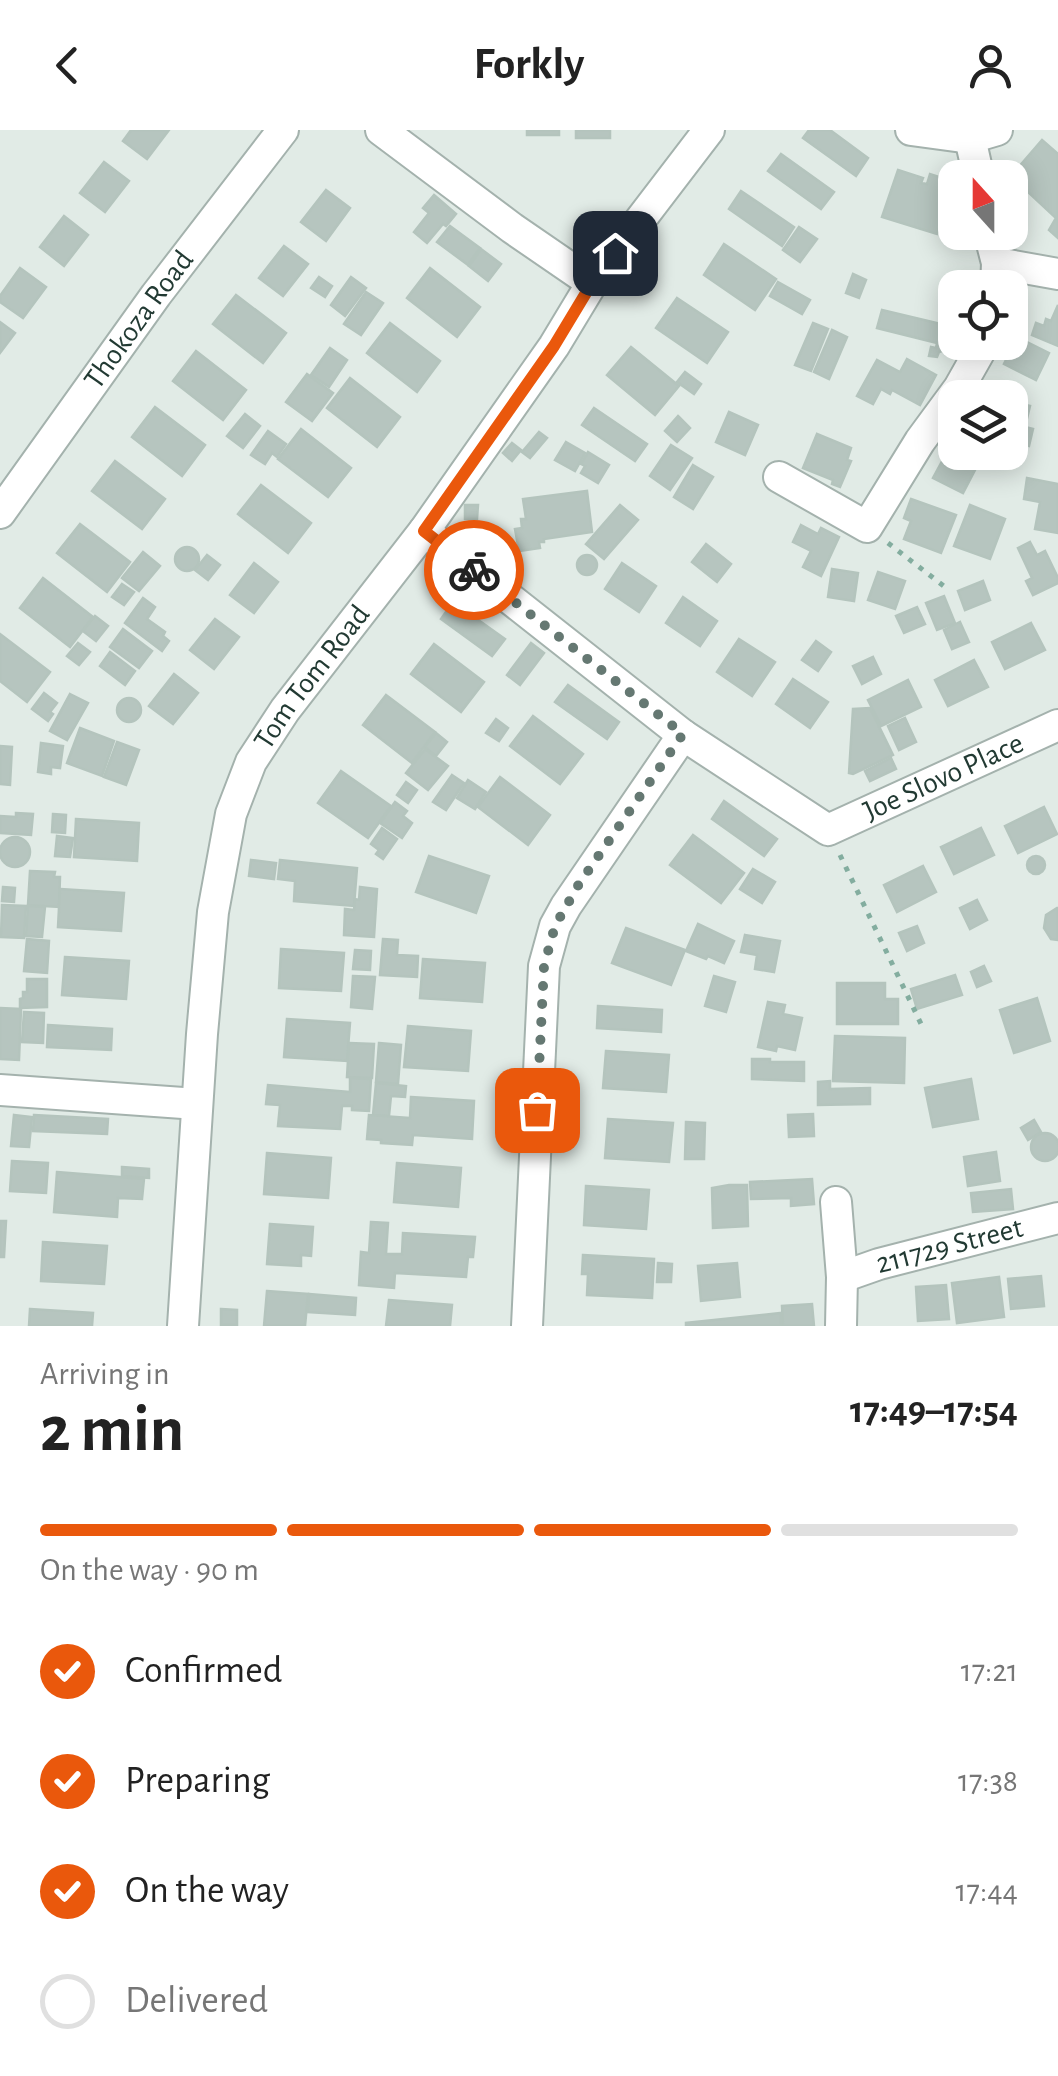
<!DOCTYPE html>
<meta charset="utf-8">
<style>
:root{--surface:#fff;--page:#f6f6f6;--text:#222;--muted:#767676;--line:#e0e0e0;--accent:#ea580c}
body{margin:0;font-family:"Alegreya Sans",sans-serif;background:var(--page);color:var(--text);height:100vh;display:flex;flex-direction:column;font-size:38px;white-space:nowrap}
*{box-sizing:border-box;margin:0}
p{font-size:32px;color:var(--muted)}
.icon{flex:none;width:55px;height:55px;fill:none;stroke:currentColor;stroke-width:2;stroke-linecap:round;stroke-linejoin:round}
.map{position:relative;height:1196px;overflow:hidden}
.drawer{display:flex;flex-direction:column;background:var(--surface);flex:1}
.drawer>*{flex:none}
.needle{width:65px;rotate:339deg}
.fabs{position:absolute;left:938px;top:30px;display:grid;gap:20px}
.fabs a{display:grid;place-items:center;width:90px;height:90px;border-radius:20px;background:var(--surface);box-shadow:0 5px 25px #0003;font-size:50px}
.pin{position:absolute;display:grid;place-items:center;width:85px;height:85px;color:#fff;margin:-42px;border-radius:20px;box-shadow:0 5px 15px #0006}
.courier{position:absolute;display:grid;place-items:center;width:100px;height:100px;margin:-50px;border:8px solid #ea580c;border-radius:50%;background:#fff;color:#222;box-shadow:0 2px 12px #0007}
.head em{font-style:normal;font-weight:700}
.head div{display:flex;flex-direction:column-reverse}
.head{display:flex;align-items:center;justify-content:space-between;height:170px;padding:0 40px}
h1{font-size:65px;font-weight:700;line-height:75px}
.bar{display:grid;grid-template-columns:repeat(4,1fr);gap:15px 10px;align-content:center;height:120px;padding:0 40px}
.bar i{height:12px;border-radius:8px;background:var(--line)}
.bar .active{background:var(--accent)}
.bar p{grid-column:span 4}
ol{padding:0 40px;list-style:none}
li{display:flex;align-items:center;gap:30px;height:110px}
li p{margin-inline-start:auto}
li .icon{padding:10px;border-radius:50%;background:var(--accent);color:#fff;stroke-width:4}
li:last-child{color:var(--muted)}
li i{width:55px;height:55px;border:5px solid var(--line);border-radius:50%}
header{display:flex;justify-content:space-between;align-items:center;height:130px;padding:0 40px;background:var(--surface);font-size:45px;font-weight:700}
.map>svg:first-child{display:block}
</style>
<header><svg class="icon" aria-label="back" viewBox="0 0 24 24"><path d="M15 5l-7 7 7 7"/></svg>Forkly<svg class="icon" aria-label="person" viewBox="0 0 24 24"><circle cx="12" cy="8" r="4"/><path d="M4 21q1-7 8-7t8 7"/></svg></header>
<div class="map">
<svg width="1058" height="1196" viewBox="0 0 1058 1196">
<rect width="100%" height="100%" fill="#e1ebe6"/>
<!-- building -->
<g fill="#b6c5bf" stroke="#b4c4bd" stroke-width="2.5">
<path d="M131,0H169L147,29L123,11Z"/>
<rect x="527" y="0" width="32" height="5"/>
<rect x="576" y="0" width="34" height="8"/>
<path d="M809,0H830L868,28L856,46L803,8Z"/>
<path d="M1042,10L1058,24V108L1049,100L1056,88L1011,46Z"/>
<path d="M781,24L834,62L821,79L768,41Z"/>
<path d="M104,32L129,51L105,82L80,63Z"/>
<path d="M898,40L923,48L921,53L927,54L930,44L955,52L950,68L955,70V94L952,104L939,99L937,104L882,87Z"/>
<path d="M326,60L350,78L326,111L301,92Z"/>
<path d="M741,61L794,97L782,116L729,79Z"/>
<path d="M434,65L456,84L446,96L443,94L427,113L414,102L429,83L423,78Z"/>
<path d="M64,86L88,105L64,136L40,117Z"/>
<path d="M450,96L480,118L468,135L437,112Z"/>
<path d="M799,97L817,109L800,132L783,120Z"/>
<path d="M724,114L776,149L755,180L704,145Z"/>
<path d="M284,116L308,134L283,166L259,148Z"/>
<path d="M481,119L501,134L488,151L469,136Z"/>
<path d="M20,138L46,157L23,188L0,172V166Z"/>
<path d="M430,138L480,177L457,207L407,168Z"/>
<path d="M853,144L866,150L859,168L846,163Z"/>
<path d="M319,147L332,156L325,167L311,158Z"/>
<path d="M351,147L366,158L345,186L331,175Z"/>
<path d="M778,152L810,170L802,184L770,166Z"/>
<path d="M366,162L383,173L361,205L344,194Z"/>
<path d="M236,165L286,203L263,233L213,194Z"/>
<path d="M677,168L728,202L707,233L656,198Z"/>
<path d="M1058,175V216L1032,205L1036,193L1044,196L1046,189L1051,191Z"/>
<path d="M882,180L949,196L942,221L939,222L937,227L929,226L931,217L936,218L937,213L877,198Z"/>
<path d="M0,192L15,203L0,223Z"/>
<path d="M390,193L440,231L417,262L367,223Z"/>
<path d="M813,193L828,199L811,241L795,235Z"/>
<path d="M832,200L847,207L829,249L814,242Z"/>
<path d="M1017,207L1049,223L1036,250L1004,234Z"/>
<path d="M631,217L679,256L655,285L607,245Z"/>
<path d="M330,218L347,230L329,257L311,245Z"/>
<path d="M196,221L246,260L223,290L173,251Z"/>
<path d="M907,229L936,245L920,275L892,260L890,264L881,259L873,274L857,266L877,230L900,242Z"/>
<path d="M685,242L701,254L694,264L677,252Z"/>
<path d="M307,244L333,263L312,291L286,272Z"/>
<path d="M350,248L400,287L377,317L327,278Z"/>
<path d="M1010,271L1030,276L1025,297L1033,299L1029,316L1010,311Z"/>
<path d="M155,277L205,315L182,346L132,307Z"/>
<path d="M594,278L647,314L635,331L582,295Z"/>
<path d="M729,282L758,295L745,325L716,312Z"/>
<path d="M245,284L260,296L243,318L227,306Z"/>
<path d="M678,286L690,298L677,312L665,301Z"/>
<path d="M301,299L351,338L328,367L278,329Z"/>
<path d="M268,301L286,314L277,327L272,323L265,334L251,325Z"/>
<path d="M539,302L547,308L530,328L522,322Z"/>
<path d="M817,304L851,318L847,330L851,331L840,357L832,354L833,350L803,338Z"/>
<path d="M566,312L585,323L575,341L555,330Z"/>
<path d="M512,313L521,320L512,331L503,323Z"/>
<path d="M671,315L692,328L670,360L650,346Z"/>
<path d="M588,322L609,335L598,353L581,343L585,336L581,334Z"/>
<path d="M946,324L975,340L963,363L933,348Z"/>
<path d="M115,331L165,369L142,399L92,361Z"/>
<path d="M693,335L713,347L693,379L674,367Z"/>
<path d="M1027,348L1058,354V403L1035,399L1040,372L1024,369Z"/>
<path d="M261,355L311,393L288,423L238,384Z"/>
<path d="M587,361L592,402L544,409V412H539L540,418L519,421L515,399L522,398L521,389H526L523,369Z"/>
<path d="M911,369L956,385L941,423L904,409L911,391L904,388Z"/>
<path d="M465,375H478L477,389H465Z"/>
<path d="M620,375L638,390L604,429L586,414Z"/>
<path d="M970,375L1005,389L990,429L954,416Z"/>
<path d="M80,394L130,432L107,462L57,423Z"/>
<path d="M801,395L818,404L821,398L839,407L821,446L803,437L811,421L793,412Z"/>
<path d="M1030,412L1037,425L1045,421L1058,448V453L1033,465L1026,451L1032,448L1018,418Z"/>
<path d="M706,414L731,434L717,452L692,432Z"/>
<circle cx="187" cy="429" r="12"/>
<path d="M143,422L160,436L139,461L122,448Z"/>
<path d="M207,425L220,435L208,450L195,440Z"/>
<circle cx="587" cy="435" r="10"/>
<path d="M254,433L278,452L254,483L230,465Z"/>
<path d="M622,433L656,456L639,482L605,459Z"/>
<path d="M832,439L858,443L854,471L828,467Z"/>
<path d="M878,442L905,451L895,479L868,470Z"/>
<path d="M43,448L93,487L70,517L20,478Z"/>
<path d="M983,451L990,470L965,480L958,461Z"/>
<path d="M122,454L134,462L124,475L112,467Z"/>
<path d="M944,466L955,493L937,500L926,473Z"/>
<path d="M683,467L717,491L700,516L666,493Z"/>
<path d="M143,468L155,477L147,489L165,502L163,506L169,511L162,521L125,493Z"/>
<path d="M453,472L505,509L492,526L441,489Z"/>
<path d="M917,477L925,494L904,503L896,486Z"/>
<path d="M95,486L108,496L96,511L83,501Z"/>
<path d="M215,489L239,507L214,539L190,520Z"/>
<path d="M960,492L969,512L952,519L944,500Z"/>
<path d="M1031,493L1045,520L1005,539L992,512Z"/>
<path d="M123,499L152,521L139,538L110,517Z"/>
<path d="M0,504L50,542L27,572L0,551Z"/>
<path d="M739,509L775,532L752,566L717,542Z"/>
<path d="M816,511L831,522L818,541L802,530Z"/>
<path d="M78,513L90,522L79,535L67,526Z"/>
<path d="M531,513L544,523L520,555L507,545Z"/>
<path d="M434,514L484,552L461,582L411,544Z"/>
<path d="M110,522L135,541L125,555L100,536Z"/>
<path d="M873,527L881,544L862,554L853,536Z"/>
<path d="M974,530L988,557L948,576L935,550Z"/>
<path d="M174,544L198,563L173,594L149,576Z"/>
<path d="M793,549L828,572L810,598L776,574Z"/>
<path d="M908,550L921,577L881,596L868,570Z"/>
<path d="M568,555L619,592L607,609L555,572Z"/>
<path d="M44,563L57,573L50,582L53,584L48,591L32,579Z"/>
<path d="M70,564L88,573L67,610L50,601Z"/>
<path d="M386,565L435,602L412,633L363,595Z"/>
<circle cx="129" cy="580" r="12"/>
<path d="M870,578L893,625L853,644L849,643L853,579Z"/>
<path d="M533,586L583,624L560,654L510,616Z"/>
<path d="M905,588L916,612L899,620L888,596Z"/>
<path d="M496,589L508,598L499,611L486,603Z"/>
<path d="M80,598L114,611L102,646L67,633Z"/>
<path d="M436,603L447,612L436,626L425,617Z"/>
<path d="M117,612L139,620L126,655L104,647Z"/>
<path d="M41,613L63,616L60,638L51,637V644L38,642Z"/>
<path d="M0,616L12,617L10,655L0,654Z"/>
<path d="M425,619L448,636L428,660L406,643Z"/>
<path d="M891,628L896,639L870,651L865,641Z"/>
<path d="M341,641L391,676L368,708L318,673Z"/>
<path d="M452,645L464,653L446,680L433,672Z"/>
<path d="M500,647L550,685L528,715L478,677Z"/>
<path d="M468,650L486,662L475,679L457,668Z"/>
<path d="M406,652L417,660L408,673L397,665Z"/>
<path d="M724,671L777,709L764,726L712,689Z"/>
<path d="M395,672L407,681L403,686L412,693L402,708L380,693Z"/>
<path d="M1044,677L1057,704L1018,723L1005,696Z"/>
<path d="M16,683L33,684L31,705L0,703V686L16,687Z"/>
<path d="M53,684L66,685L65,703L52,702Z"/>
<path d="M76,689L139,693L137,731L74,727Z"/>
<path d="M382,698L397,709L383,729L376,724L379,720L371,714Z"/>
<path d="M981,698L994,725L954,744L941,717Z"/>
<path d="M693,705L744,743L721,773L670,735Z"/>
<path d="M57,706L73,708L70,727L55,726Z"/>
<circle cx="15" cy="722" r="15"/>
<circle cx="1036" cy="735" r="9"/>
<path d="M429,726L489,746L476,783L416,762Z"/>
<path d="M251,730L276,733L274,749L249,746Z"/>
<path d="M280,730L357,738L354,776L294,771L295,751L278,749Z"/>
<path d="M923,736L936,762L897,782L884,755Z"/>
<path d="M753,739L775,752L762,773L740,759Z"/>
<path d="M30,741L55,742L54,747H60L59,777L28,775Z"/>
<path d="M3,757L15,758L14,772L2,771Z"/>
<path d="M360,757L377,759L374,807L344,805L345,779L354,780L355,769L359,770Z"/>
<path d="M60,759L124,763L121,801L58,797Z"/>
<path d="M977,770L987,790L970,799L960,778Z"/>
<path d="M2,775L26,776L24,808L1,807Z"/>
<path d="M28,776L45,777L42,807L26,806Z"/>
<path d="M1057,778H1058V810L1051,809L1044,798L1046,785Z"/>
<path d="M698,794L734,811L724,833L708,826L706,829L686,821Z"/>
<path d="M917,796L924,813L907,821L899,803Z"/>
<path d="M626,798L685,820L671,855L612,833Z"/>
<path d="M745,805L780,811L774,842L755,839L757,825L741,822Z"/>
<path d="M27,809L49,811L47,843L24,841Z"/>
<path d="M383,809L398,810L397,825L418,826L417,847L380,845Z"/>
<path d="M281,819L344,823L341,861L279,858Z"/>
<path d="M355,820L371,821L370,840L353,839Z"/>
<path d="M65,827L129,831L126,869L62,865Z"/>
<path d="M423,829L485,833L482,872L420,868Z"/>
<path d="M984,836L991,851L977,857L971,842Z"/>
<path d="M955,845L962,865L917,879L911,859Z"/>
<path d="M353,846L375,847L372,879L351,877Z"/>
<path d="M714,846L735,852L726,882L705,876Z"/>
<path d="M27,849H47V877L20,878V869L23,868V862H27Z"/>
<path d="M837,853H885V869H898V894H837Z"/>
<path d="M1037,868L1050,911L1014,923L1000,880Z"/>
<path d="M768,872L785,875L783,884L802,888L795,920L777,916L776,921L758,917Z"/>
<path d="M598,876L662,880L661,902L597,898Z"/>
<path d="M0,878L21,879L19,930L0,929Z"/>
<path d="M24,882L44,883L43,913L22,912Z"/>
<path d="M287,889L350,893L347,931L284,927Z"/>
<path d="M48,895L112,899L111,920L47,917Z"/>
<path d="M408,896L471,901L468,941L404,937Z"/>
<path d="M835,906L905,908L904,953L833,951Z"/>
<path d="M349,913L374,914L372,948L347,947Z"/>
<path d="M379,913L401,915L398,954L376,952Z"/>
<path d="M606,921L669,925L666,962L603,958Z"/>
<path d="M752,929H770V932H804V951L752,949Z"/>
<path d="M350,948L371,949L369,981L352,980V976H342L340,999L278,996L280,975L266,974L268,955L350,962Z"/>
<path d="M971,949L978,989L933,997L925,958Z"/>
<path d="M830,951V959L870,958V974L818,975V952Z"/>
<path d="M376,953L406,956L405,967L391,966L389,986L373,985Z"/>
<path d="M411,967L474,971L472,1009L413,1005L412,1015L381,1013V1010L367,1009L369,985L410,988Z"/>
<path d="M813,984L814,1006L789,1007L788,985Z"/>
<path d="M14,985L32,987L29,1017L11,1016Z"/>
<path d="M34,985L108,989L107,1004L33,1001Z"/>
<path d="M608,989L673,993L669,1032L605,1028Z"/>
<path d="M1034,990L1041,1002L1028,1010L1021,998Z"/>
<path d="M686,992L705,993L704,1029H685Z"/>
<circle cx="1045" cy="1017" r="14"/>
<path d="M996,1022L1000,1051L968,1056L964,1027Z"/>
<path d="M267,1023L331,1028L328,1068L264,1064Z"/>
<path d="M12,1031L48,1033L46,1063L10,1061Z"/>
<path d="M397,1033L461,1038L458,1077L394,1072Z"/>
<path d="M122,1037L149,1039V1048L122,1046Z"/>
<path d="M57,1042L144,1049L142,1069L118,1068L117,1087L54,1082Z"/>
<path d="M812,1049L814,1074L791,1076V1068L751,1069L750,1052Z"/>
<path d="M729,1055H747L748,1096L713,1098L712,1058Z"/>
<path d="M586,1056L649,1060L646,1099L584,1095Z"/>
<path d="M1011,1059L1013,1079L973,1082L971,1063Z"/>
<path d="M0,1091H6L4,1127H0Z"/>
<path d="M371,1092L388,1093L386,1124H402L403,1103L475,1107L473,1127H468L466,1147L395,1143L394,1158L359,1155L361,1122L369,1123Z"/>
<path d="M270,1094L313,1097L311,1126L301,1125V1136L267,1134Z"/>
<path d="M43,1112L107,1116L104,1154L41,1151Z"/>
<path d="M583,1125L654,1129L652,1168L587,1165L588,1144H582Z"/>
<path d="M658,1133L672,1134L671,1152H657Z"/>
<path d="M737,1133L740,1167L701,1171L698,1136Z"/>
<path d="M1041,1146L1044,1176L1011,1179L1008,1149Z"/>
<path d="M999,1147L1004,1187L957,1193L952,1153Z"/>
<path d="M946,1155L949,1189L918,1191L916,1157Z"/>
<path d="M267,1161L308,1164L305,1196H264Z"/>
<path d="M309,1164L356,1168L355,1185L308,1182Z"/>
<path d="M389,1170L452,1175L450,1196H386Z"/>
<path d="M812,1174L814,1196H783L782,1176Z"/>
<path d="M30,1179L93,1183L92,1196H29Z"/>
<path d="M221,1179L237,1180V1195H221Z"/>
<path d="M781,1183V1196H686V1193Z"/>
</g>
<g fill="none" stroke-linecap="round" stroke-linejoin="round">
<!-- minor casing -->
<g stroke="#a4b2ad" stroke-width="34">
<g id="minor">
<path d="M381,0L512,98L592,153"/>
<path d="M911,0L970,8L997,0"/>
<path d="M970,8L979,48"/>
<path d="M989,102L997,133L996,158"/>
<path d="M997,133L1058,144"/>
<path d="M779,347L867,397L920,311L959,258L985,212"/>
<path id="s1" d="M0,383L156,165L283,0"/>
<path id="s2" d="M424,401L683,605L828,700L1058,595"/>
<path d="M0,960L197,974"/>
<path d="M836,1072L842,1147L841,1196"/>
<path id="s3" d="M842,1147L879,1134L1058,1088"/>
<path id="s4" d="M183,1196L202,904L213,782L231,684L251,632L285,580L424,401L554,216L592,153L709,0"/>
<path d="M527,1196L544,836L555,796L566,776L683,605"/>
</g>
</g>
<!-- path -->
<g stroke="#83ad9f" stroke-width="5" stroke-dasharray="5 8" stroke-linecap="butt">
<path d="M888,413L945,457"/>
<path d="M840,725L923,898"/>
</g>
<!-- minor -->
<use href="#minor" stroke="#fff" stroke-width="30"/>
</g>
<g fill="none" stroke-linecap="round" stroke-linejoin="round">
<!-- done -->
<path stroke="#657872" stroke-width="10" stroke-dasharray="0 18" d="M474,440L683,604L579,754L555,796L544,836L537,980"/>
<!-- route -->
<path stroke="#ea580c" stroke-width="12" d="M474,440L424,401L554,216L592,153L615,123"/>
</g>
<g text-anchor="middle" dominant-baseline="central" stroke-width="10" stroke-linejoin="round" paint-order="stroke">
<!-- street labels -->
<g font-size="30" fill="#223a33" stroke="#f1f7f4">
<text stroke="none"><textPath href="#s1" startOffset="238">Thokoza Road</textPath></text>
<text stroke="none"><textPath href="#s4" startOffset="675">Tom Tom Road</textPath></text>
<text stroke="none"><textPath href="#s2" startOffset="630">Joe Slovo Place</textPath></text>
<text stroke="none"><textPath href="#s3" startOffset="112">211729 Street</textPath></text>
</g>
</g>
</svg>
<div class="fabs">
<a><svg class="needle" viewBox="-14 -14 28 28"><path d="M0-13l5 13h-10z" fill="#e53935"/><path d="M0 13l5-13h-10z" fill="#767676"/></svg></a>
<a><svg class="icon" aria-label="locate" viewBox="0 0 24 24"><circle cx="12" cy="12" r="6"/><path d="M12 2v4M12 18v4M2 12h4M18 12h4"/></svg></a>
<a><svg class="icon" aria-label="layers" viewBox="0 0 24 24"><path d="M12 4l9 5-9 5-9-5zM3 14l9 5 9-5"/></svg></a>
</div>
<div class="pin" style="left:537px;top:980px;background:#ea580c"><svg class="icon" aria-label="bag" viewBox="0 0 24 24"><path d="M5 8h14l-1 12H6zM9 8a3 3 0 0 1 6 0"/></svg></div>
<div class="pin" style="left:615px;top:123px;background:#1f2937"><svg class="icon" aria-label="home" viewBox="0 0 24 24"><path d="M3 11l9-7 9 7M6 9v11h12V9"/></svg></div>
<div class="courier" style="left:474px;top:440px"><svg class="icon" aria-label="bike" viewBox="0 0 24 24"><circle cx="6" cy="16" r="4"/><circle cx="18" cy="16" r="4"/><path d="M6 16l4-8h5l3 8M10 8l3 8H6M13 5h3"/></svg></div>
</div>
<section class="drawer">
<div class="head"><div><h1>2 min</h1><p>Arriving in</p></div><em>17:49–17:54</em></div>
<div class="bar"><i class="active"></i><i class="active"></i><i class="active"></i><i></i><p>On the way · 90 m</p></div>
<ol>
<li><svg class="icon" aria-label="check" viewBox="0 0 24 24"><path d="M5 12l5 5 9-10"/></svg>Confirmed<p>17:21</p></li>
<li><svg class="icon" aria-label="check" viewBox="0 0 24 24"><path d="M5 12l5 5 9-10"/></svg>Preparing<p>17:38</p></li>
<li><svg class="icon" aria-label="check" viewBox="0 0 24 24"><path d="M5 12l5 5 9-10"/></svg>On the way<p>17:44</p></li>
<li><i></i>Delivered</li>
</ol>
</section>
